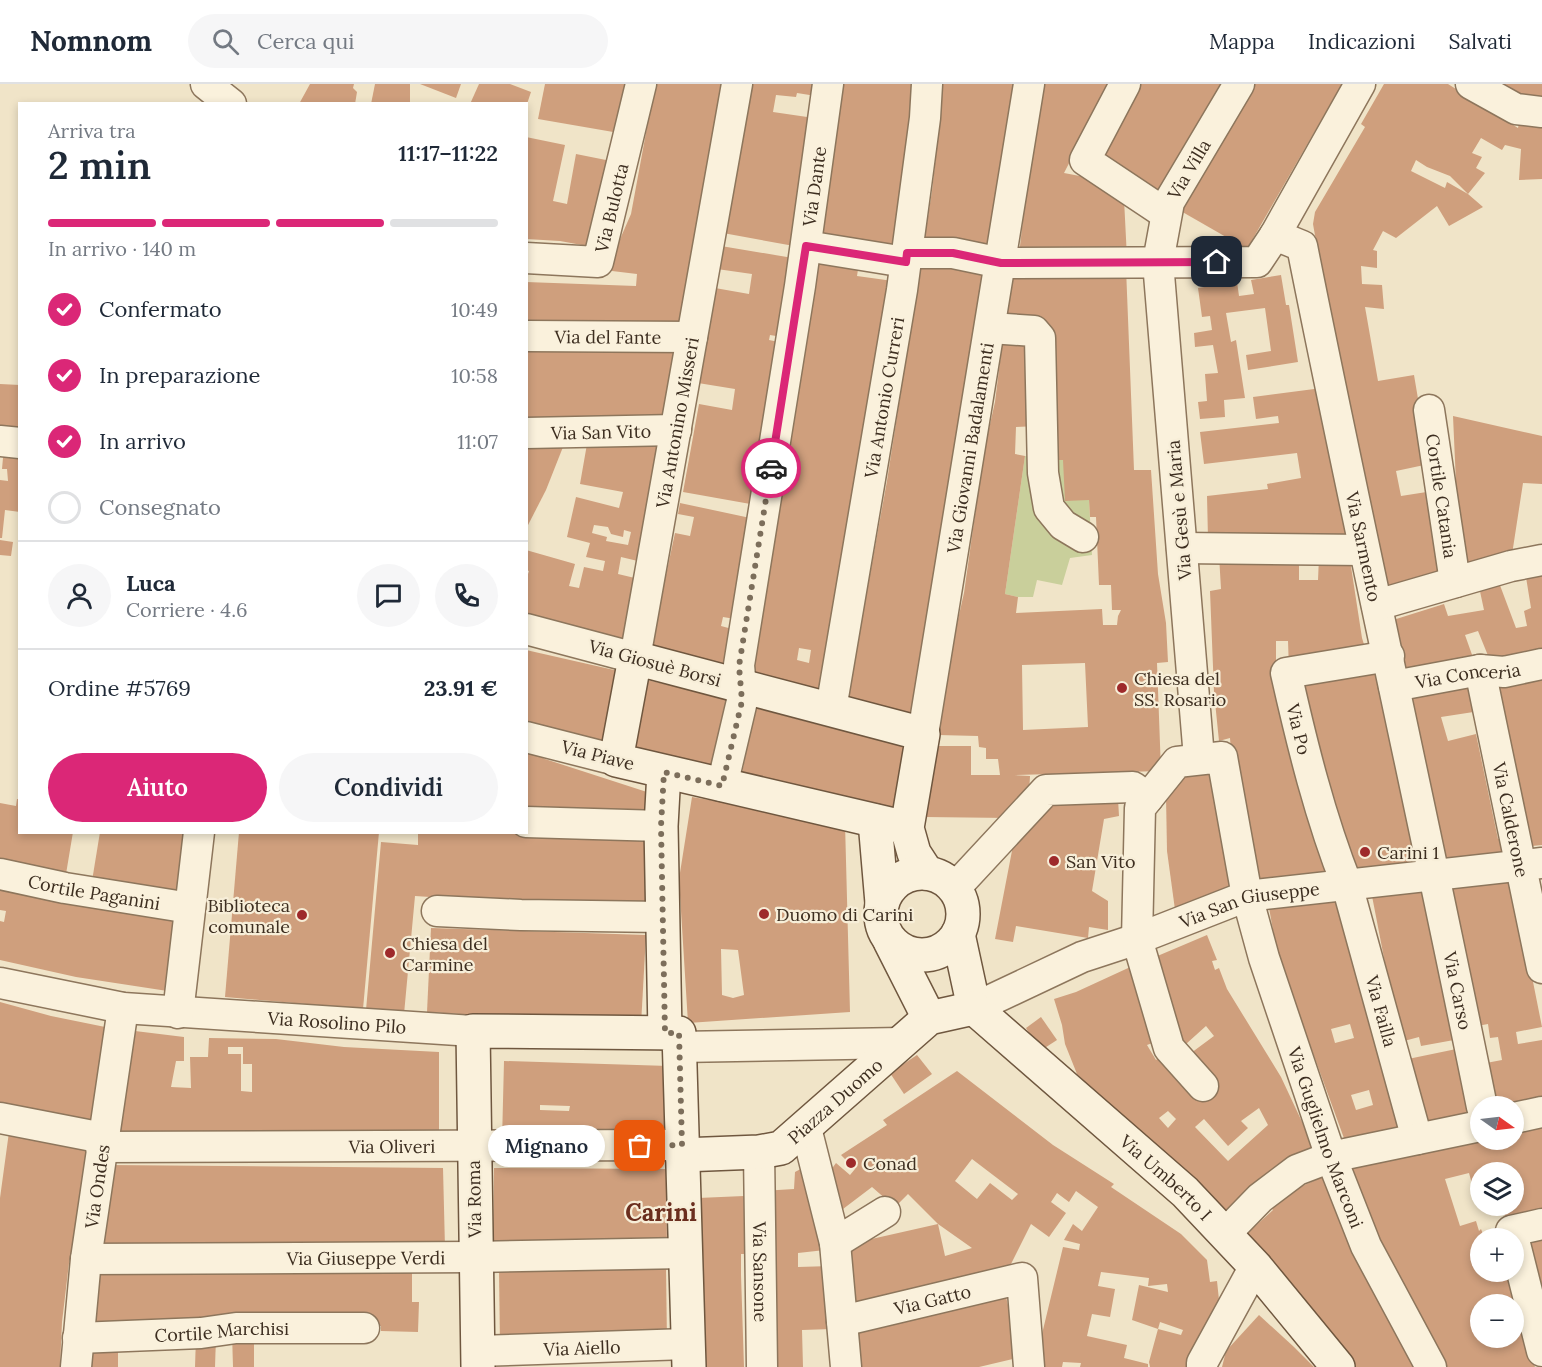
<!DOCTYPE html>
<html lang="it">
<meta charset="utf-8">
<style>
:root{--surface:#fff;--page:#f6f6f7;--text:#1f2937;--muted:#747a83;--line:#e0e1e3;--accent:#db2777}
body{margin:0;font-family:Lora,serif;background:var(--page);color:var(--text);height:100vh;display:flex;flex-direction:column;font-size:22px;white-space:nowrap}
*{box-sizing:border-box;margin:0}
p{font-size:20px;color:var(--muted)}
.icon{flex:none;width:33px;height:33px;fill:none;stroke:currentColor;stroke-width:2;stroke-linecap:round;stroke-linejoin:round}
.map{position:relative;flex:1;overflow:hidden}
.side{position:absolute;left:18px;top:18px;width:510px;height:732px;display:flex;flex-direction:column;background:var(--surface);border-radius:0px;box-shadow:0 3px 9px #0003}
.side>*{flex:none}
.needle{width:39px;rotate:104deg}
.buttons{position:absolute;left:1470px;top:1012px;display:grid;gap:12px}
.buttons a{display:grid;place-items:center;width:54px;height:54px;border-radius:50%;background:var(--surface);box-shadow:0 3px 9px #0003;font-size:30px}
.pin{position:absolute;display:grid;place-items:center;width:51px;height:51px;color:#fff;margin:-26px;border-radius:12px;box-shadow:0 3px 9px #0006}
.courier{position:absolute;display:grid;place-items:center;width:60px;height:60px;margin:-30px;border:4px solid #db2777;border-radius:50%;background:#fff;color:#222;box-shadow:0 2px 8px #0007}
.bubble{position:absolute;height:42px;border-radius:21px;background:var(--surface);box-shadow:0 3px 9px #0003;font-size:20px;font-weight:600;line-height:42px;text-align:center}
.overview em{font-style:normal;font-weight:600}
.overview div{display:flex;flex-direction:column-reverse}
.overview{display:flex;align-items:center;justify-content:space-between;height:102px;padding:0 30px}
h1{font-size:39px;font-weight:600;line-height:45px}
.bar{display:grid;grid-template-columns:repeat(4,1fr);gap:9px 6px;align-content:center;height:72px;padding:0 30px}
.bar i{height:8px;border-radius:4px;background:var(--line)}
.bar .selected{background:var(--accent)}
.bar p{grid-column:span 4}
.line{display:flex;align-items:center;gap:15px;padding:0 30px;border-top:2px solid var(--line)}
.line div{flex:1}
.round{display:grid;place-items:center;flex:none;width:63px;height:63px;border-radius:32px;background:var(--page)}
ol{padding:0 30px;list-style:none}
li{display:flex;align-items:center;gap:18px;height:66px}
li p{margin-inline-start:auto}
li .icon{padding:6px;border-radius:50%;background:var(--accent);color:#fff;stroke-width:4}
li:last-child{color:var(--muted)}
li i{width:33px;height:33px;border:3px solid var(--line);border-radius:50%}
.primary-button{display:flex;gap:12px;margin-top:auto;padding:12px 30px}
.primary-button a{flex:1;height:69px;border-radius:36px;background:var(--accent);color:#fff;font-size:24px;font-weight:600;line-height:69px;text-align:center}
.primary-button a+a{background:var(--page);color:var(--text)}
header{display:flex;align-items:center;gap:36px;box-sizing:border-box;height:84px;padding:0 30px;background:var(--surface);border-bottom:2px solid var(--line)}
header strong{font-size:28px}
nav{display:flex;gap:33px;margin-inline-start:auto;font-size:21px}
.search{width:420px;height:54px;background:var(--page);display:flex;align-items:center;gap:15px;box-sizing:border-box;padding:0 21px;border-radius:33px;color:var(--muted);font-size:22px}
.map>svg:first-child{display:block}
</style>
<header>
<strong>Nomnom</strong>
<div class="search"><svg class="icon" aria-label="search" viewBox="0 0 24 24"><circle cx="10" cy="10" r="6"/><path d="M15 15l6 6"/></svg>Cerca qui</div>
<nav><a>Mappa</a><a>Indicazioni</a><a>Salvati</a></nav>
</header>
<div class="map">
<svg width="1542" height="1283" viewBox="0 0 1542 1283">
<rect width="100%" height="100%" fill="#f0e4c8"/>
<!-- green -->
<path fill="#c9cf9b" d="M1025,372L1063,376L1089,416L1092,471L1070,474L1062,501L1037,496L1033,513H1018L1005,510Z"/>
<!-- building -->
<g fill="#cf9f7d" fill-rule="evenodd">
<path d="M310,0H354L353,4L357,8L355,20H299Z"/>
<path d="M375,0H410V20H371Z"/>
<path d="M420,0H461L456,14Z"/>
<path d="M479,0H510L531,8L527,20H470Z"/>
<path d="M545,0H628L619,49L538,35Z"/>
<path d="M655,0H727L687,246L526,242V198L636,202L637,190L612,187L614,169L631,130Z"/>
<path d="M746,0H818L816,12L797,9L796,13L776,11L773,28L814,34L794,162L723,149Z"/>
<path d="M840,0H918L896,168L818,156Z"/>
<path d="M941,0H1018L917,634L846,622L887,397L932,107L941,26Z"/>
<path d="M1045,0H1110L1064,89L1085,93L1124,115L1127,174L1019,171L1026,108Z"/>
<path d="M1137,0H1229L1164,113L1096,72Z"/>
<path d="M1253,0H1342L1247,165L1179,126Z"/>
<path d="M1384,0H1448L1518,44L1519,39L1542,40V95L1519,96L1521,65L1505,61L1502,66L1481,54L1472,69L1482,73L1476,84L1485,89L1468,110L1450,92L1427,83L1416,76L1411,87L1445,104L1447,98L1468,110L1483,123L1449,142L1437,122L1396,154L1383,147L1373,166L1377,167V184L1361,182L1362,200L1382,201L1384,225L1365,223L1378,297L1414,291L1429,380L1396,387L1401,412L1433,407L1449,498L1389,511L1331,230L1323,197L1313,140L1315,128L1365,43L1361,40Z"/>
<path d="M1486,0H1542V21Z"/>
<path d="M526,53L565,61L553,117L567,120L576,70L616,78L598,164L560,157L526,155Z"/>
<path d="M721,162L793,174L782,253L770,251L769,256L784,259L761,392L749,390L748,397L760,400L756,421L683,408L699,320L732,326L735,305L698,299L715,204L749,210L752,190L717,185Z"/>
<path d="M817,172L859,179L857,192L893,197L824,613L751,596L784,397ZM799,564L811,566L809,579L797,576Z"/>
<path d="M1126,184L1134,386H1151L1158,490L1166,539L1168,578L1157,579L1161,687L1014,691L1030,692L1029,709L1009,734L925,733L935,662H971V691H1000L998,675H986V664L979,663L978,652L938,651L949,575L964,509L984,367L995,318L1003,254H1033L1038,342L1016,343L1015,370L1025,372L1005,510L1018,513L1016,529L1102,525L1103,541H1117L1118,532L1121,526H1112L1111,501H1099L1096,433H1090L1089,416L1065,417L1063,376H1055L1049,242L1004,240L1014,188ZM1085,579L1088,643L1023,646L1022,581Z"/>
<path d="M1281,191L1286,221H1289L1298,278L1248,286L1246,271L1271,267L1265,224L1226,229L1231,258L1236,256L1245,314L1224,316L1225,333L1200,335L1198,318L1207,317L1205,290L1218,289L1213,261L1195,263L1194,249L1212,246L1210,232L1202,233L1198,204L1237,198L1239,212L1254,210L1251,196Z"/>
<path d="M589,267H681L673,343L526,342V268Z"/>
<path d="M0,300L20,301V349L0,346Z"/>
<path d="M1322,304L1346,450L1276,461L1208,454L1207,412L1268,405L1267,400L1301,394L1297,369L1204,380L1200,348L1279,339L1278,332L1256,335L1253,313Z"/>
<path d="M1453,332L1542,352V400L1523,399L1511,477L1460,488Z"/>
<path d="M633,356L665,362L642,478L621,473L618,490L639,495L625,560L526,537V496L529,487L526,486V466L575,480L569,502L579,504L584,483L603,487L605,477L586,473L590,459L567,453L576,413L619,424L623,408L580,400L587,360ZM594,441L608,443L611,450L623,453L624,446L631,448L628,461L606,457L607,453L592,449Z"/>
<path d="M4,363L20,366V428L5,426L2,454H0V396L8,397L7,385H2Z"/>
<path d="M563,363L546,406L526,445V365Z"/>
<path d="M680,419L755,435L735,535L723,533L721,542L736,546L726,586L652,568L656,538L675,449L690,452L694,433L678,430Z"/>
<path d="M0,456L13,458L11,472L0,471Z"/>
<path d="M1219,471L1299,475V496H1318L1319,473L1350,476L1362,554L1368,573L1289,586L1288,557H1276V599L1336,793L1255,801L1233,693L1230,654L1219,657L1214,608L1210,507L1221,505Z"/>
<path d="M1542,483V571L1491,579L1478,547L1465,551L1476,582L1406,595L1393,536L1444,520L1448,532L1484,526L1478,498L1498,496L1516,544L1527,542L1524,527L1531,524L1525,487Z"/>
<path d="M526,566L623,588L608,663L526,644Z"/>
<path d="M1382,587L1419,782L1345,790L1299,599Z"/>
<path d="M1542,589V761L1522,763L1489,601Z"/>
<path d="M1473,591L1480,627L1441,633L1448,657L1476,650L1498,755L1511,754L1513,768L1440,775L1405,603Z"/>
<path d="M647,596L738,617L719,692L628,669Z"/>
<path d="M755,624L827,643L912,662L898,733L740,699Z"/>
<path d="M526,665L545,675L650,709L649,732L526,728Z"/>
<path d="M1219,688L1232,810L1176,833L1167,767L1166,712L1184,692Z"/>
<path d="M692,713L845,739L850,928L688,939L679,795ZM721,865L738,866L744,911L733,914L722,911Z"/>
<path d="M17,715H20V748H73L66,790L0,778V719L16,722Z"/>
<path d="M1118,715L1119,732L1104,735L1092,807L1108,817V846L1089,843L1088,854L1016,842L1013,858L995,855L1016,746L1047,718Z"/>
<path d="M100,748H192L181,812L92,797Z"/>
<path d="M239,748H379L363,925L225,913Z"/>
<path d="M418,748H491L648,754L646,827L415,812L404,930L366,926L381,758L418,761Z"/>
<path d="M1512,792L1542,943L1516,948L1518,960L1542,956V1025L1494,1023L1486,979L1502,976L1498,953L1490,954L1488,940L1477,942L1451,803Z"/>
<path d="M0,800L186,833L174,908L76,893L0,876V837L4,838L6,827L0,826Z"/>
<path d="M1434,801L1465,954L1421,962L1419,953L1404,957L1385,879L1372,812Z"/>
<path d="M1344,812L1411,1049L1349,1068L1278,873L1269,824ZM1350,940L1354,954L1335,959L1331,945ZM1369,1006L1373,1021L1356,1026L1351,1011Z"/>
<path d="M431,844L646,851L641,941L427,928Z"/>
<path d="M1207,851L1217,876L1212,877L1215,886L1219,884L1227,905L1281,993L1303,1040L1321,1061L1229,1140L1077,990L1065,960L1062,941L1054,915L1076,908L1139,879L1160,956L1147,961L1156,976L1163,970L1191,969L1214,952L1206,942L1186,960L1182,954L1174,959L1148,876ZM1259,1024L1268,1041L1228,1077L1195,1043L1204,1035L1228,1062L1248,1044L1241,1037ZM1168,1027L1176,1035L1168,1044L1159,1034Z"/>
<path d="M0,918L51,932L115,945L99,1042L0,1021Z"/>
<path d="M1041,933L1057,956L1040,967L1026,944Z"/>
<path d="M135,947L184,953V977H176L171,1003L191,1004L190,973H208L209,954L276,955L344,963L439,968V1056L117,1054ZM228,963H243V980H252V1008L241,1007V970H228Z"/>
<path d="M1466,963L1480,1039L1425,1050L1408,975Z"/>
<path d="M917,971L932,990L904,1010L890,989Z"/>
<path d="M504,977L669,982L667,1058L502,1057ZM540,1021L570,1022L569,1027L540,1026Z"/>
<path d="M957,987L1053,1061L1114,1100L1111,1103L1181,1150L1207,1176L1210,1198L1217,1197L1219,1216L1195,1283H1150L1149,1278L1158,1245L1181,1251L1183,1246L1160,1238L1158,1245L1132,1236L1139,1201L1168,1208L1167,1200L1148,1202L1149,1194L1101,1188L1098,1202L1115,1205L1110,1233L1092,1230L1087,1252L1127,1261L1124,1274L1148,1280V1283H1080L1081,1279L1063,1278L1062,1283H1038L1042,1250L1063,1163L1079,1166L1080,1160L1064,1156L1073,1140L1082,1147L1098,1123L1076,1107L1069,1118L1057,1109L1051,1118L1066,1129L1049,1153L1031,1140L1006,1190L849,1227L845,1161L938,1140L945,1172L972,1164L938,1140L908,1110L895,1123L872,1103L843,1125L824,1105L822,1098L836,1079L850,1091L855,1085L841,1071L887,1041L883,1036ZM972,1075L1018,1110L1012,1116L990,1099L977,1115L955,1097Z"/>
<path d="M1542,1041V1137L1509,1146L1502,1122H1514V1089H1480V1122H1478L1469,1089L1445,1095L1460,1142L1476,1137L1479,1147L1481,1145L1485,1155H1480V1188H1514L1529,1230L1517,1235L1535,1283H1439L1395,1194L1348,1079L1480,1056H1514V1048ZM1480,1221H1514V1254H1480Z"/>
<path d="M9,1048L94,1062L78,1148L69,1179L62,1238L60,1283H0V1114Z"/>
<path d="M812,1079L825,1166L798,1169V1183L831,1182L832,1245L802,1246L803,1283H771L761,1107L794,1105L795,1088Z"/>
<path d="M108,1081L443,1084L445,1164L100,1163Z"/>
<path d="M494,1084L666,1085L667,1166L493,1163Z"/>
<path d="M1331,1089L1424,1283H1354L1243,1153L1273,1126L1267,1118Z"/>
<path d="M744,1112L747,1170H741V1191L744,1283H703L698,1114Z"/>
<path d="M1542,1148V1238L1516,1154Z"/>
<path d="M666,1183L667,1259L500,1261L499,1187Z"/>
<path d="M412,1186V1218H419L418,1248L381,1247V1242L248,1240L92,1245L96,1188L160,1190Z"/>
<path d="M1005,1209L1021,1273L979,1283H857L850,1241Z"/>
<path d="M1259,1231L1294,1263L1314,1283H1222L1226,1267Z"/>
<path d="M254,1248V1283H233L232,1249Z"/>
<path d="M196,1253H216L215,1283H195Z"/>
<rect x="85" y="1260" width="33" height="23"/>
</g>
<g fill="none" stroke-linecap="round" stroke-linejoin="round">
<!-- street casing -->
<g stroke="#8d765c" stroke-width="33">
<g id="street">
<path d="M206,0L231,20"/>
<path d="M1125,0L1085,76L1166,130"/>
<path d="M1471,0L1516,25L1542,28"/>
<path id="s1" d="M1275,151L1302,162C1359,449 1424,735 1482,1023"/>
<path d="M806,162L905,178"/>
<path d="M907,169H953L1001,179L1257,178L1275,151L1360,0"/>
<path id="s2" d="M526,174L598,178L641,0"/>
<path d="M990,244L1034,247L1040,254L1043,389L1049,424L1063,441L1083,453"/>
<path id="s3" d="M526,252L692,253"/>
<path id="s4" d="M1429,326L1455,498"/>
<path id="s5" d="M526,349L676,346"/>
<path d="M0,357L20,359"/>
<path d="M1182,464L1364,466"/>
<path d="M1377,521L1511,482L1542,476"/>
<path id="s6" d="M526,545L635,574L737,0"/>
<path id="s7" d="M1389,572L1286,589C1302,660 1320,733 1347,801L1417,1055"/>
<path id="s8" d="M1480,586L1542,884"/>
<path id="s9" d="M1394,602L1480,586L1504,588L1542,580"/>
<path id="s10" d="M831,625L902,206L925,34L927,0"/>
<path id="s11" d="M923,650L1029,0"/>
<path d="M526,653L616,676"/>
<path id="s12" d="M1199,674L1158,178L1169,118L1239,0"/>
<path id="s13" d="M722,702L742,617L739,581L800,202L828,0"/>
<path d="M526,738L661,742"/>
<path id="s14" d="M0,790L65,804L190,824"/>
<path d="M954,805L1046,706L1133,703L1148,714"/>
<path d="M437,827L521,831L662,833"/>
<path id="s15" d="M0,899L123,924L473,947"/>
<path id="s16" d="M974,924L1082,873L1137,855L1247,812L1542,779"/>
<path d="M178,929L199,748"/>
<path d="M679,963L901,959"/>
<path id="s17" d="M1203,1002L1169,964L1137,855L1140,724L1177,678L1222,673L1247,812L1264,874L1331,1073L1366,1162L1431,1283"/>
<path d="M0,1034L103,1054"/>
<path d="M1514,1034L1542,1028"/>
<path d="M806,1044L835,1159L885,1128"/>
<path id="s18" d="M101,1063L682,1061"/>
<path id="s19" d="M759,1068L762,1283"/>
<path d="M1225,1150L1260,1114L1297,1086L1331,1073L1480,1042"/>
<path d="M1513,1155L1511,1147L1542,1140"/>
<path d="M1514,1156L1542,1267"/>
<path d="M835,1159L846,1283"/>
<path id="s20" d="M86,1175L475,1173L685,1169"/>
<path id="s21" d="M842,1237L1022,1194L1029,1283"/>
<path id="s22" d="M78,1254L201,1249L236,1244H364"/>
<path id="s23" d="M477,1267L687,1260"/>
<path id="s24" d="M76,1283L86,1175L123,924"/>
<path d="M1202,1283V1279L1255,1182"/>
</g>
</g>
<!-- secondary casing -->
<g stroke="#6f573f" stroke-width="36">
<g id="secondary">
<path d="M664,688L661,742L665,949"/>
<path d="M875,737L882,819"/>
<path d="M907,744L616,676L635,574L923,650L907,744L914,769L927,789"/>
<circle cx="922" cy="830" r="41"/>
<path d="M958,850L974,924"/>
<path d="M890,857L929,934"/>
<path id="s25" d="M974,924L1185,1108L1255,1182L1338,1283"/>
<path id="s26" d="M682,1071L759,1068L781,1064L929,934L974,924"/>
<path d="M478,1283L473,947L679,949L689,1283"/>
</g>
</g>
<!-- street -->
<use href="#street" stroke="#faf1dc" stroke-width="30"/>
<!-- secondary -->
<use href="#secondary" stroke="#faf1dc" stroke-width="33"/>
</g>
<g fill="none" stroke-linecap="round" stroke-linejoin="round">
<!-- done -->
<path stroke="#7c6e5b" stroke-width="6" stroke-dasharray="0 10.8" d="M640,1062L682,1061L679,949H665L661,742L664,688L722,702L742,617L739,582L771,384"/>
<!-- route -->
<path stroke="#db2777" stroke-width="8" d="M771,384L806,162L906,178L907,169H953L1001,179L1217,178"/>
</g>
<!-- markers -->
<g fill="#9e2a2b" stroke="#f7eed8" stroke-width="2">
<circle cx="1122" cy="604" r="6"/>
<circle cx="1365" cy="768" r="6"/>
<circle cx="1054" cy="777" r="6"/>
<circle cx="764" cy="830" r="6"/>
<circle cx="302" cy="831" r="6"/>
<circle cx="390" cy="869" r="6"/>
<circle cx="851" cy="1079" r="6"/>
</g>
<g text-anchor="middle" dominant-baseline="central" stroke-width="4.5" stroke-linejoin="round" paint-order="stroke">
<!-- street labels -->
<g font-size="18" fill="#3d2e20" stroke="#f7eed8">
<text stroke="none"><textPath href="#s12" startOffset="597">Via Villa</textPath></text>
<text stroke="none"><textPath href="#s13" startOffset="608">Via Dante</textPath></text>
<text stroke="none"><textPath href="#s2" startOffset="128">Via Bulotta</textPath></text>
<text stroke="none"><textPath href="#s3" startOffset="82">Via del Fante</textPath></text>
<text stroke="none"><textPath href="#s10" startOffset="316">Via Antonio Curreri</textPath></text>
<text stroke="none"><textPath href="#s6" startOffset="352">Via Antonino Misseri</textPath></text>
<text stroke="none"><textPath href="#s5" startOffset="75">Via San Vito</textPath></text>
<text stroke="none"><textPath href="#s11" startOffset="290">Via Giovanni Badalamenti</textPath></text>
<text stroke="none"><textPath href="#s4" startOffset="87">Cortile Catania</textPath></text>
<text transform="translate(1179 426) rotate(-95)">Via Gesù e Maria</text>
<text stroke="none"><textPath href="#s1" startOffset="336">Via Sarmento</textPath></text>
<text transform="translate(655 579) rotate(15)">Via Giosuè Borsi</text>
<text stroke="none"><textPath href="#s9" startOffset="75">Via Conceria</textPath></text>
<text stroke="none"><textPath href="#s7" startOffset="162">Via Po</textPath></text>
<text transform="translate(598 671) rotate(14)">Via Piave</text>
<text stroke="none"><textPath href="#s8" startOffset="153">Via Calderone</textPath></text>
<text stroke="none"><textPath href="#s14" startOffset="96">Cortile Paganini</textPath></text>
<text stroke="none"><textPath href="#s16" startOffset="296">Via San Giuseppe</textPath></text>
<text stroke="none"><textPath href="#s1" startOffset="790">Via Carso</textPath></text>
<text stroke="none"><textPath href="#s7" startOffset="456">Via Failla</textPath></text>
<text stroke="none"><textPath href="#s15" startOffset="340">Via Rosolino Pilo</textPath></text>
<text stroke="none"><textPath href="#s26" startOffset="171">Piazza Duomo</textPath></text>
<text stroke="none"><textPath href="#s17" startOffset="795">Via Guglielmo Marconi</textPath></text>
<text stroke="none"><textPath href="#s18" startOffset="291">Via Oliveri</textPath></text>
<text stroke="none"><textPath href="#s25" startOffset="256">Via Umberto I</textPath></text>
<text stroke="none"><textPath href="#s24" startOffset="182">Via Ondes</textPath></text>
<text transform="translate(474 1115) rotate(-91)">Via Roma</text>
<text stroke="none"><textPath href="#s20" startOffset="280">Via Giuseppe Verdi</textPath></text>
<text stroke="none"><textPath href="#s19" startOffset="120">Via Sansone</textPath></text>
<text stroke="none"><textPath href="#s21" startOffset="93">Via Gatto</textPath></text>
<text stroke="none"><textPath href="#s22" startOffset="144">Cortile Marchisi</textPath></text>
<text stroke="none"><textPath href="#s23" startOffset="105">Via Aiello</textPath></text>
</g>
<!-- poi labels -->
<g font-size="18" fill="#3d2e20" stroke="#f7eed8" text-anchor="start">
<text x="1134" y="594">Chiesa del<tspan x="1134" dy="21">SS. Rosario</tspan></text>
<text x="1377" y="768">Carini 1</text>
<text x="1066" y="777">San Vito</text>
<text x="290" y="821" text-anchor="end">Biblioteca<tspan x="290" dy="21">comunale</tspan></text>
<text x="776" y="830">Duomo di Carini</text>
<text x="402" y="859">Chiesa del<tspan x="402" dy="21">Carmine</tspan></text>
<text x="863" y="1079">Conad</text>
</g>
<!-- district labels -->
<g font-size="24" font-weight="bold" fill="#6b2e1e" stroke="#f7eed8">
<text x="661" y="1128">Carini</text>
</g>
</g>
</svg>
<div class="buttons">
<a><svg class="needle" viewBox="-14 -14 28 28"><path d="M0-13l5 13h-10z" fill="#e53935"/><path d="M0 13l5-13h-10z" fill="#747a83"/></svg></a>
<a><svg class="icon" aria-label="layers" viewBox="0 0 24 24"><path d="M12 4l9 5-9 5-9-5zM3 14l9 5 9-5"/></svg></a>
<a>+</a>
<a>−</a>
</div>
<div class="pin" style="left:640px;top:1062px;background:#ea580c"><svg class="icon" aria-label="bag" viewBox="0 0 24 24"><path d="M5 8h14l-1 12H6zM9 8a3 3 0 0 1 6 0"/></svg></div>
<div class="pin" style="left:1217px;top:178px;background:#1f2937"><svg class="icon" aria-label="home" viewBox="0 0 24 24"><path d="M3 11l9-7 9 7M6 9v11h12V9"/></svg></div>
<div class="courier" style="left:771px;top:384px"><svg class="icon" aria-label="car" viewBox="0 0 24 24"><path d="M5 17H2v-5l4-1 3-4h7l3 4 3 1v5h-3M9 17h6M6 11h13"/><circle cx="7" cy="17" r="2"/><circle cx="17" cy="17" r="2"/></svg></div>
<div class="bubble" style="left:488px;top:1041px;width:117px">Mignano</div>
<section class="side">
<div class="overview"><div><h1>2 min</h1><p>Arriva tra</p></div><em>11:17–11:22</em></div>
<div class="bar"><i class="selected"></i><i class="selected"></i><i class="selected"></i><i></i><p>In arrivo · 140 m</p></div>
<ol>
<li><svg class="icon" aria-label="check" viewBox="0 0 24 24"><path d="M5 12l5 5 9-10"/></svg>Confermato<p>10:49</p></li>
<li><svg class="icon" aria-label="check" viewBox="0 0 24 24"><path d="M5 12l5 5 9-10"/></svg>In preparazione<p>10:58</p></li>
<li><svg class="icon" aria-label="check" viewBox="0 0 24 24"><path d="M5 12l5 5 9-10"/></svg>In arrivo<p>11:07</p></li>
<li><i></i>Consegnato</li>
</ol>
<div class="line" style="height:108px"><a class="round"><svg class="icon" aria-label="person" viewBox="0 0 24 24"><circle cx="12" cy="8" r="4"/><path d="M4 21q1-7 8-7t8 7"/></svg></a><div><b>Luca</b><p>Corriere · 4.6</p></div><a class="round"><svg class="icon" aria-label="chat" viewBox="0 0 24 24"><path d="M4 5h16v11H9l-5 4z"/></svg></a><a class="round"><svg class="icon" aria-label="phone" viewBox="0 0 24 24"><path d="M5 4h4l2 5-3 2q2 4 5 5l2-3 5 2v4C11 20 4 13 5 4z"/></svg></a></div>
<div class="line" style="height:78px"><div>Ordine #5769</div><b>23.91 €</b></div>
<div class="primary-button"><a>Aiuto</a><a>Condividi</a></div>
</section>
</div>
